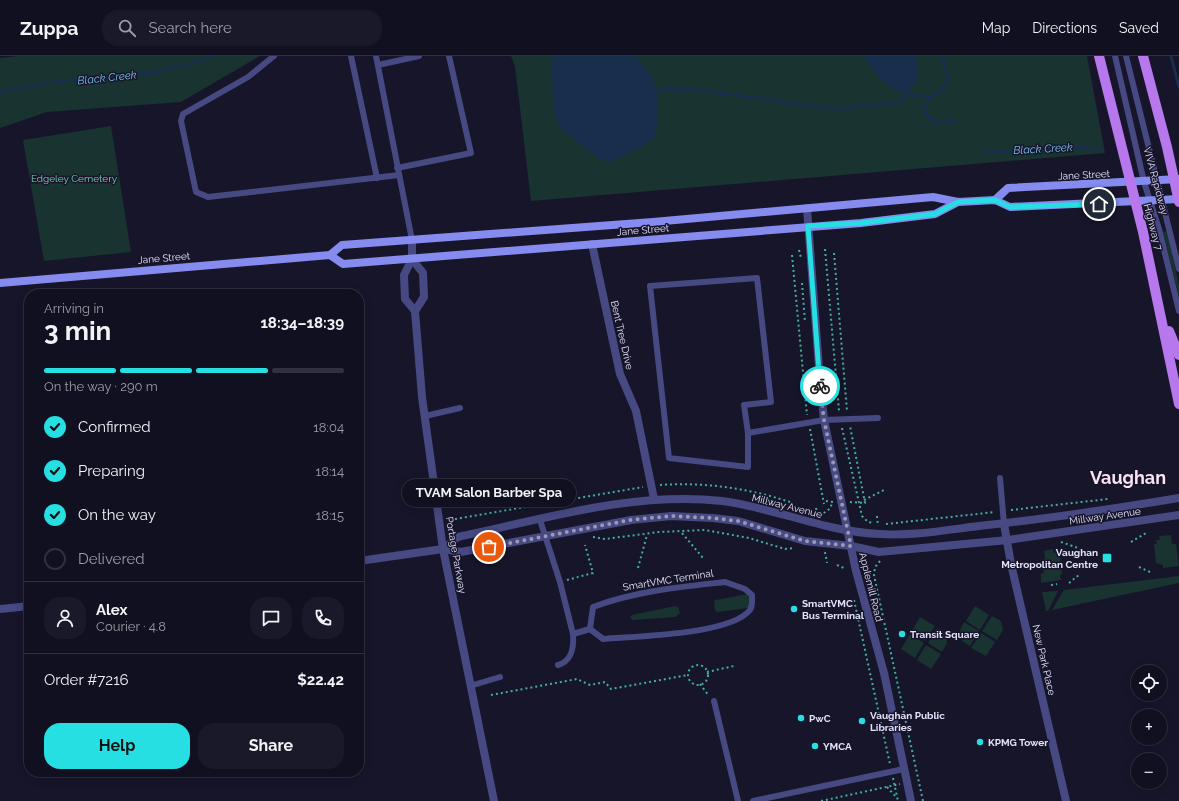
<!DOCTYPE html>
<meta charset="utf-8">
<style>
:root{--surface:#111020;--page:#1a1929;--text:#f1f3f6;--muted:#9c9da5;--line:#30303e;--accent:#26dfe2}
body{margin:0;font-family:Raleway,sans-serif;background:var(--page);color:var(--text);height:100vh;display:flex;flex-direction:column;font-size:15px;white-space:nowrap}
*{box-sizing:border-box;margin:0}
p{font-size:13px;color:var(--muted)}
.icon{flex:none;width:22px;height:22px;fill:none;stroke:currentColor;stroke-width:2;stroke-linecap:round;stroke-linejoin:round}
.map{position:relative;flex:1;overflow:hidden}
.sheet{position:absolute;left:24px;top:233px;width:340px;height:488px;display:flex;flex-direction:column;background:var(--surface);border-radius:16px;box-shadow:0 2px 10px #0003,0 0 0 1px var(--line)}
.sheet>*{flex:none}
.tools{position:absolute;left:1131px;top:609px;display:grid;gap:8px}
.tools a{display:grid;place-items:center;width:36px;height:36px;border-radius:50%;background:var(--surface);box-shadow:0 2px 10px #0003,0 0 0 1px var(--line);font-size:20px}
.pin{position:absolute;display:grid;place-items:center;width:34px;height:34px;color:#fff;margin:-17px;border:2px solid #fff;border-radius:50%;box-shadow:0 1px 4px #0007}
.courier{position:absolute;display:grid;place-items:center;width:40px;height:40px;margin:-20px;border:3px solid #26dfe2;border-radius:50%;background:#fff;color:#222;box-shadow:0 1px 5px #0007}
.bubble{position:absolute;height:28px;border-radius:14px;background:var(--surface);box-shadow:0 2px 10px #0003,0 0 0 1px var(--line);font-size:13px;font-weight:700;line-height:28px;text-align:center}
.headline em{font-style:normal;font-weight:700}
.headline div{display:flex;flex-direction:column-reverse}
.headline{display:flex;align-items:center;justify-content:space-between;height:68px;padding:0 20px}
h1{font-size:26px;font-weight:700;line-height:30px}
.bar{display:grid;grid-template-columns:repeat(4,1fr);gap:6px 4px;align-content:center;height:48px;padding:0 20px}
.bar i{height:5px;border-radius:3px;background:var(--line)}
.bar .current{background:var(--accent)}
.bar p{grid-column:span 4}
.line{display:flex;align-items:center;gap:10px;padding:0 20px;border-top:1px solid var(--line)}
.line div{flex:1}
.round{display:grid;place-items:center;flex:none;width:42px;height:42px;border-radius:16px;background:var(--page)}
ol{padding:0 20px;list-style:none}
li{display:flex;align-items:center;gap:12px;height:44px}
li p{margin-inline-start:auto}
li .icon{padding:4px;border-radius:50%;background:var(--accent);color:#111;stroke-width:4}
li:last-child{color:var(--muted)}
li i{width:22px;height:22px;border:2px solid var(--line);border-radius:50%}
.primary-button{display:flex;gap:8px;margin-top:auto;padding:8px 20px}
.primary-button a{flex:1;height:46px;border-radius:16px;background:var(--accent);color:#111;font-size:16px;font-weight:700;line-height:46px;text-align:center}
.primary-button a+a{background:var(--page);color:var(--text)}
header{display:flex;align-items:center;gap:24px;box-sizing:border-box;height:56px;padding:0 20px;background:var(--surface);border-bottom:1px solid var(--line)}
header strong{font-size:19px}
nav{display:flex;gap:22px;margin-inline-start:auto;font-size:14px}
.search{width:280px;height:36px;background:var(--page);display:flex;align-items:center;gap:10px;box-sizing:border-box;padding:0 14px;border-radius:16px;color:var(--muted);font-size:15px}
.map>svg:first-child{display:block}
</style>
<header>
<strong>Zuppa</strong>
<div class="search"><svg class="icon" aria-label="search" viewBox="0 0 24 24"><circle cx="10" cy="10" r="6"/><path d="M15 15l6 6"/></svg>Search here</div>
<nav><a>Map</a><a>Directions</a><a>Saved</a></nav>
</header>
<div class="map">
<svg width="1179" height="745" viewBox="0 0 1179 745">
<rect width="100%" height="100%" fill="#17152a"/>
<!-- green -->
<g fill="#193330">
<path d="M19,0H260L181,46L47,56L0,72V2Z"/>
<path d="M511,0H1087L1105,97L531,145L515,10Z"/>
<path d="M111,70L131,196L44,205L23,84Z"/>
<path d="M1167,175L1179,229V241L1163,176Z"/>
<path d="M1171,479L1172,488H1176L1179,510L1163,512V509L1156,507L1154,488H1157L1156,484H1160L1159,480Z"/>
<path d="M1053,493V497L1057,496V499H1060L1062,518L1060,519L1061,524L1041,527V518L1044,517L1042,504L1045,503L1044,495Z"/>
<path d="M1179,520V527L1052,554L1064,534Z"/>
<path d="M1058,535L1048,555H1046L1042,536Z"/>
<path d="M748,538L750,540V549L748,552L717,556L715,554L714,545L716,544Z"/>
<path d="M675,550L678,551L680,557L675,561L632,564L630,561L632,559Z"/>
<path d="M975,550L989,559L980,574L966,565Z"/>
<path d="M992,560L1001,565L1003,574L997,584L982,575Z"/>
<path d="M920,561L935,570L925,585L911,576Z"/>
<path d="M964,566L979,575L970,590L962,585L960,574Z"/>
<path d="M937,572L945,577L947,587L942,596L928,587Z"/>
<path d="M981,577L995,586L986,600L971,592Z"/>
<path d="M910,578L924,587L915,602L901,593Z"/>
<path d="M926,589L941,598L931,613L917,604Z"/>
</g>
<!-- water -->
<g fill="#172f4c">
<path d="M551,0H636C664,31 658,41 656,80L641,92L608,106L598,102L560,72L554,56Z"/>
<path d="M864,0H915C922,15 917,25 908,38C886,33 875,18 864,0Z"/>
</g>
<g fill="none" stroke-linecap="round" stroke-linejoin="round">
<!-- stream -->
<g stroke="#172f4c" stroke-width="3">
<path d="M942,0L948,20L946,30L930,42L922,55L936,67L955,65"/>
<path d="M1171,0L1179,31"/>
<path d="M658,34L690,33L835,53L898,46L908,38C916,41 923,38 930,42"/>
<path d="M0,37C60,18 124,27 184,9C194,7 205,5 213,0"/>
<path d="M986,97L1060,90L1100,93"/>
</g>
<!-- path -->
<g stroke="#42af9f" stroke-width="2" stroke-dasharray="2 3" stroke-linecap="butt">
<path d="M825,193L839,355"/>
<path d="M799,194L801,202"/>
<path d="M834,197L847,355"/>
<path d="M792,199L807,359"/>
<path d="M802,227L805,266"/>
<path d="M842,372L862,460L868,466L874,467"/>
<path d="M810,373L824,448"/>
<path d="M660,429C705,426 747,432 790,446"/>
<path d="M864,444L884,434"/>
<path d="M826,445L833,446"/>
<path d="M850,446L865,447L850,370"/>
<path d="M816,452L817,458"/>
<path d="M1011,454L1108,443"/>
<path d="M819,459C826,456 831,454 832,446"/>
<path d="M877,460L878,470"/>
<path d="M455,463L643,431"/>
<path d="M886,468L995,456"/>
<path d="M682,477L703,502"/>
<path d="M593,481L605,483L659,476L705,474L749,482L785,493L793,492"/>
<path d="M1061,486L1081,493"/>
<path d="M1131,486L1146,477"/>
<path d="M825,496L827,507"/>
<path d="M880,505L875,511L874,519L923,745"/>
<path d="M837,509L846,513"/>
<path d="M1139,511L1150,516"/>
<path d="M638,512L647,479"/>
<path d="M864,516L871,517"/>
<path d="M567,524L593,517L585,489"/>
<path d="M1069,527L1080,518"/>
<path d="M1051,529L1057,528"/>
<path d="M854,544L890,708"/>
<circle cx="698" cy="619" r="10"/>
<path d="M707,616L734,610"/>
<path d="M700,628L709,640"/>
<path d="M491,639L577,623L590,629L605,626L611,633L688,619"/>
<path d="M893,722L898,745"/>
<path d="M887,731L896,741"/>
<path d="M821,745L900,728"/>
</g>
<!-- service -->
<g stroke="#464982" stroke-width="6">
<path d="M274,0L248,21L183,58L181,65L196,136L208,141L399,119"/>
<path d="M351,0L377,122"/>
<path d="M376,0L412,184"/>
<path d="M1115,0L1144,126L1159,173L1179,255"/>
<path d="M1126,0L1179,213"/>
<path d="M378,9L419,0"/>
<path d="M397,112L471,97L449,0"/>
<path d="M757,222L771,346L744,349L748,377V411L669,402L650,230Z"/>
<path d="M425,360L460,352"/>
<path d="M748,377L824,364L878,362"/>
<path d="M1000,422L1004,468"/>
<path d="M540,464L560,526L573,578L590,573"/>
<path d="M725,526L745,533L752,539C752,544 753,549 750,554C730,579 636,580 603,583L590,573L593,551C635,535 680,531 725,526Z"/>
<path d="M558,609C572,605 574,592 573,578"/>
<path d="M470,630L500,621"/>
<path d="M714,645L738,745"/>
<path d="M753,745L904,713"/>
</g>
<!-- minor -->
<g stroke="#464982" stroke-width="8">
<path d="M807,152L820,325L824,364L856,515L884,617L911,745"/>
<path d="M592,188L620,318L636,355L654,443"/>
<path d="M1004,468L1011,508L1066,745"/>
<path d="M443,493L458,481C544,463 634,435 722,445C776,452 826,476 880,478C914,480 946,474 979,470C1046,463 1113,453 1179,442"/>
<path d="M359,505L443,493L461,496L631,464L671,460L713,462L738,465L805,485L851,490L879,496L1008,484L1179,459"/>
<path d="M0,553L29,550"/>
</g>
<!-- tertiary -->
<g stroke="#464982" stroke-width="8">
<path d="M412,184V203L404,219L405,243L415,255L422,341L443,493L494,745"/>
<path d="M412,203L423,217L424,241L415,255"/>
</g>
<!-- secondary -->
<g stroke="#858bef" stroke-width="8">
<path d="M995,144L1008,132L1179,123"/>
<path d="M330,199L343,208L861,167L935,158L958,146"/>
<path d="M0,227L330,199L342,189L653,166L933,141L958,146L995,144L1010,151L1179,143"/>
</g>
<!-- primary -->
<g stroke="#b777ed" stroke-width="10">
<path d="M1099,0L1143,176L1179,348"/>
<path d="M1143,0L1167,91L1179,146"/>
<path d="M1169,275L1179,299"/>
</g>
</g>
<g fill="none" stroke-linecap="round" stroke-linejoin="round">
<!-- done -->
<path stroke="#9b9ab2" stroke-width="4" stroke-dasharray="0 7.2" d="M489,491L630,464L671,460L713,462L738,465L805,485L851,490L824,364L820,330"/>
<!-- route -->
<path stroke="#26dfe2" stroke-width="5" d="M820,330L808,170L861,167L935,158L958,146L995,144L1010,151L1099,148"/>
</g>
<!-- markers -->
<g fill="#26dfe2" stroke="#17152a" stroke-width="1.5">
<rect x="1102" y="497" width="10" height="10" rx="2"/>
<circle cx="794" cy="553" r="4"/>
<circle cx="902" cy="578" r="4"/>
<circle cx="801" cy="662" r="4"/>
<circle cx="862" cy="665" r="4"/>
<circle cx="980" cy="686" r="4"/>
<circle cx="815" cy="690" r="4"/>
</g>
<g text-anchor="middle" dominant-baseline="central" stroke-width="3" stroke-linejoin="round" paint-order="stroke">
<!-- street labels -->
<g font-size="10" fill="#e2e2fb" stroke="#17152a">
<text transform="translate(1084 119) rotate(-3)">Jane Street</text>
<text transform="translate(1156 125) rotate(75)">VIVA Rapidway</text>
<text transform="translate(1153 171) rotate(75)">Highway 7</text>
<text transform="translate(643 174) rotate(-5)">Jane Street</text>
<text transform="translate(164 202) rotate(-5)">Jane Street</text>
<text transform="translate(622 279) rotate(77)">Bent Tree Drive</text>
<text transform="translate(787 450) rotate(14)">Millway Avenue</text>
<text transform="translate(1105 460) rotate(-8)">Millway Avenue</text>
<text transform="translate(456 499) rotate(80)">Portage Parkway</text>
<text transform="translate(668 524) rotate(-9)">SmartVMC Terminal</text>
<text transform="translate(871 531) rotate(76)">Applemill Road</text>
<text transform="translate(1044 604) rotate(77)">New Park Place</text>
</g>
<!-- park labels -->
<g font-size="10" fill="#75d3b4" stroke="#17152a">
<text x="74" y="122">Edgeley Cemetery</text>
</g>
<!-- poi labels -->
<g font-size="10" font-weight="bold" fill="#e2e2fb" stroke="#17152a" text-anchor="start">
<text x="1098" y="496" text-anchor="end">Vaughan<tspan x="1098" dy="12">Metropolitan Centre</tspan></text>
<text x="802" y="547">SmartVMC<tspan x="802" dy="12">Bus Terminal</tspan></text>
<text x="910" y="578">Transit Square</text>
<text x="870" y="659">Vaughan Public<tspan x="870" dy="12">Libraries</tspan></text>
<text x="809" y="662">PwC</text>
<text x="988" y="686">KPMG Tower</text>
<text x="823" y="690">YMCA</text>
</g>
<!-- water labels -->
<g font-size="11" font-style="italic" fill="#7dc3ee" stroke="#17152a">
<text transform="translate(107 22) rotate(-6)">Black Creek</text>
<text transform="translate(1043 93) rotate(-3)">Black Creek</text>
</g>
<!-- town labels -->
<g font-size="18" font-weight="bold" fill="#fbe3f5" stroke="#17152a">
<text x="1128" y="421">Vaughan</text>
</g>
</g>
</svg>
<div class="tools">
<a><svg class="icon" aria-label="locate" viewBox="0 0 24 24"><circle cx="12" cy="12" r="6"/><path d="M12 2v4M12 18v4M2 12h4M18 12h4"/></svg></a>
<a>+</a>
<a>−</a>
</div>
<div class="pin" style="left:489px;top:491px;background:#ea580c"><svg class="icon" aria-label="bag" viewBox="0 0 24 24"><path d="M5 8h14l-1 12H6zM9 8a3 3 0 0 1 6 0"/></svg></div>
<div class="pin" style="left:1099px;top:148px;background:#1f2937"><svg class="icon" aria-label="home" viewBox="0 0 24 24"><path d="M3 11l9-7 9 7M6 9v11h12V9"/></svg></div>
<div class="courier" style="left:820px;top:330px"><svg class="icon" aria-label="bike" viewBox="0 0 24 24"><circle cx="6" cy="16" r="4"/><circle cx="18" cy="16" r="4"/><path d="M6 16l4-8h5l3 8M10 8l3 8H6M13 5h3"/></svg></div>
<div class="bubble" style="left:402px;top:423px;width:174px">TVAM Salon Barber Spa</div>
<section class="sheet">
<div class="headline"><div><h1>3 min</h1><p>Arriving in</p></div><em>18:34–18:39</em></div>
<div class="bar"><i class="current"></i><i class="current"></i><i class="current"></i><i></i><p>On the way · 290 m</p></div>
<ol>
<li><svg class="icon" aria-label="check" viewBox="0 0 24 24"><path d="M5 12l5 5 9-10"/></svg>Confirmed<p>18:04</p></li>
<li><svg class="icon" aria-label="check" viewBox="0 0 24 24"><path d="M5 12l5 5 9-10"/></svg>Preparing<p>18:14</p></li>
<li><svg class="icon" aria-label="check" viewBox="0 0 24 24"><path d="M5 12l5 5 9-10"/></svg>On the way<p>18:15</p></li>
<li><i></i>Delivered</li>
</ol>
<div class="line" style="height:72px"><a class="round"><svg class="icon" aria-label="person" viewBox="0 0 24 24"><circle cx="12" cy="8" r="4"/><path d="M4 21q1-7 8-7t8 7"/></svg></a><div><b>Alex</b><p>Courier · 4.8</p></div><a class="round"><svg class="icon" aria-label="chat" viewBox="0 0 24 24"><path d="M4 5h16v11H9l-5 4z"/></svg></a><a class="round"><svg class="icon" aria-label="phone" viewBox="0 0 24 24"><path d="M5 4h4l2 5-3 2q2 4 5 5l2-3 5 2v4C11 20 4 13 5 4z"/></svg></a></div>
<div class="line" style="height:52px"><div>Order #7216</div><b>$22.42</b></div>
<div class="primary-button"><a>Help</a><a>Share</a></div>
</section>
</div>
